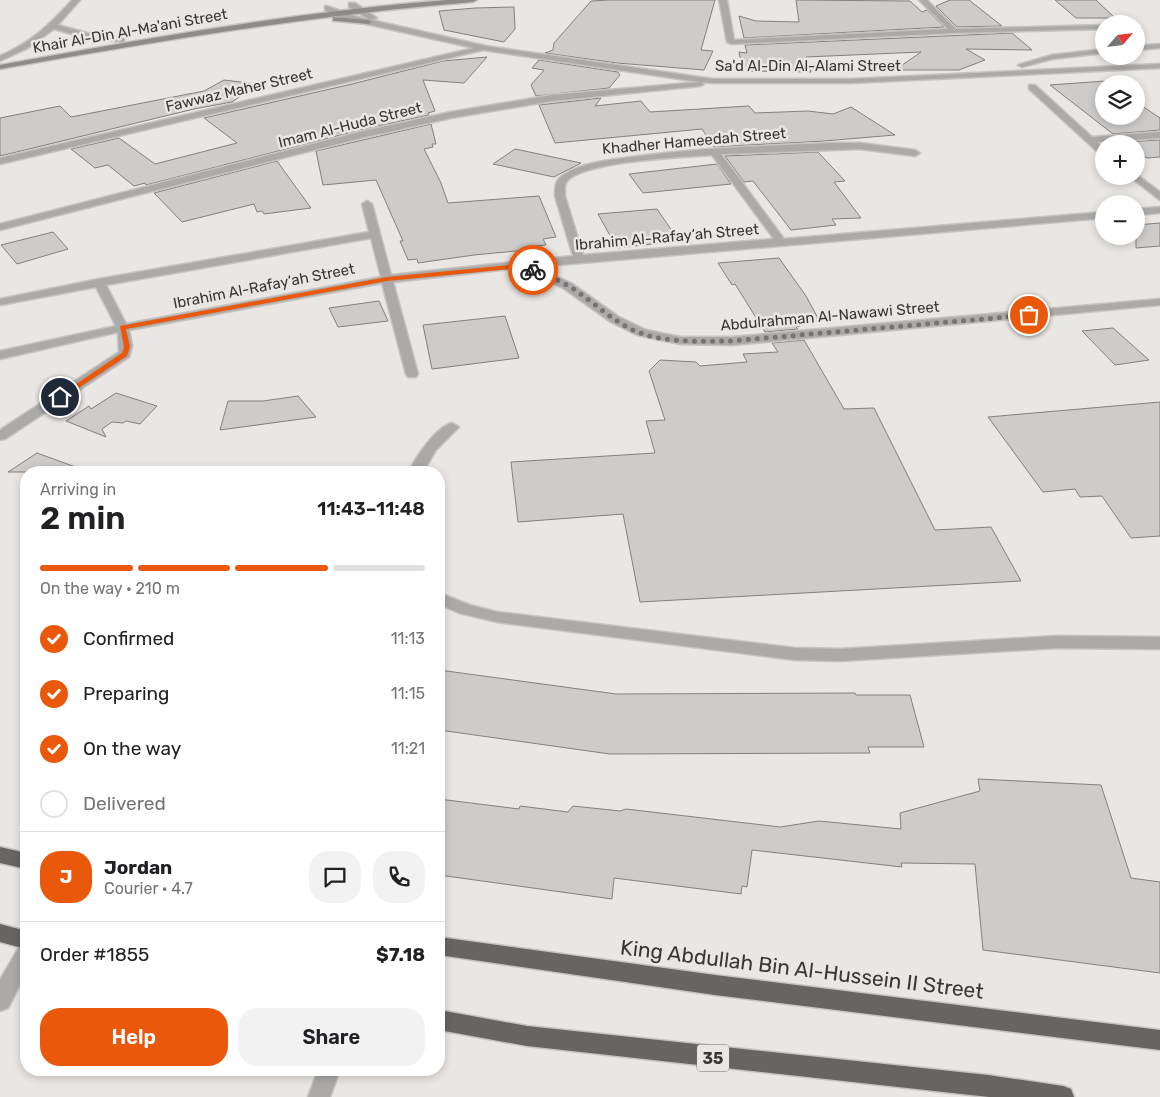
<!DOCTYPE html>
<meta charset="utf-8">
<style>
:root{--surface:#fff;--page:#f2f2f2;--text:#202124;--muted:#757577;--line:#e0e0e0;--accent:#ea580c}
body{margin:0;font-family:Rubik,sans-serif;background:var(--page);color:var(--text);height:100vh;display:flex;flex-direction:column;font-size:19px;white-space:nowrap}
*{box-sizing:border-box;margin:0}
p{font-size:16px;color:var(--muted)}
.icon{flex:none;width:28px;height:28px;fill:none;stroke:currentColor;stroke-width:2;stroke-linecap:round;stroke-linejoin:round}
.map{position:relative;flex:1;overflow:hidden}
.panel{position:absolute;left:20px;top:466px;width:425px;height:610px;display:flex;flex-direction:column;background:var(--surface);border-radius:20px;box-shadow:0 2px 8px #0003}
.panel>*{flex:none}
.needle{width:32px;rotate:62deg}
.fabs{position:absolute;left:1095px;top:15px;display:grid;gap:10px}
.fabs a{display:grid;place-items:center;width:50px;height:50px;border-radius:50%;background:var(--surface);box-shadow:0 2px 8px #0003;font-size:25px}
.pin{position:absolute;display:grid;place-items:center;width:42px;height:42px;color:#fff;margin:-21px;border:2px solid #fff;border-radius:50%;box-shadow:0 1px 5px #0007}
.courier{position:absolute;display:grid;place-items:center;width:50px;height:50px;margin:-25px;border:4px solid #ea580c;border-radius:50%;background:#fff;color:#222;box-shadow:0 1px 6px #0007}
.headline em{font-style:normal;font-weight:600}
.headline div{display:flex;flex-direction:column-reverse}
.headline{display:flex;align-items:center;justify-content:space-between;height:85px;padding:0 20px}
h1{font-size:32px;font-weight:600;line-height:38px}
.bar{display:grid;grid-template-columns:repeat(4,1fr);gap:8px 5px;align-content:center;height:60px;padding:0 20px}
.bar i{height:6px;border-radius:4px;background:var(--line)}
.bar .on{background:var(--accent)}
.bar p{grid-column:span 4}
.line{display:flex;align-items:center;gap:12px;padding:0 20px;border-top:1px solid var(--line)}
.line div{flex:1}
.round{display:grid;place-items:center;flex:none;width:52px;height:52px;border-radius:20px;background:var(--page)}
ol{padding:0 20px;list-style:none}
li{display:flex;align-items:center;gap:15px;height:55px}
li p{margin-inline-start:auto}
li .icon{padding:5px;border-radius:50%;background:var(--accent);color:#fff;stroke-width:4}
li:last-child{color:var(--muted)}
li i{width:28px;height:28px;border:2px solid var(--line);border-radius:50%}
.cta{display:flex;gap:10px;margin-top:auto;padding:10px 20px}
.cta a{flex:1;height:58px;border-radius:20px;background:var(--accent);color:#fff;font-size:20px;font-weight:600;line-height:58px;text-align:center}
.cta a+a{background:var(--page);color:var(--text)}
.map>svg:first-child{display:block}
</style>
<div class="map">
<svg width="1160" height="1097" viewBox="0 0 1160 1097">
<rect width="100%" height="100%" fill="#e9e6e4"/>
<!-- building -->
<g fill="#ceccca" stroke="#83807f">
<path d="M609,0H715L701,50L713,51L704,70L617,63L545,53L553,50L554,43L591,1Z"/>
<path d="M796,0L910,1L922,12L927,10L944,27L744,38L739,16L756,21L799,22Z"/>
<path d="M950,0H969L1002,26L957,27L936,6Z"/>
<path d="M1055,0H1096L1115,18H1076Z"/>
<path d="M514,7L515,29L504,42L444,30L439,11L475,8Z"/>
<path d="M1012,33L1032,50L966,49L985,60L959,70H895L921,52L806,57L811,72L743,71L739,52L747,53L745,45Z"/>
<path d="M487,57L464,83L423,80L435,111L428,113L429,115L364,129L146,185L145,183L134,186L108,165L95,168L71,149L119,138L155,164L237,143L204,118L352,84L443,61Z"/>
<path d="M539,60L618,72L620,75L609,88L536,96L531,85L544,70L532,68Z"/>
<path d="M224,80L258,84L232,102L194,109L0,156V118L60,106L71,117L204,91Z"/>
<path d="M1105,81L1109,84H1104V116H1136V102L1160,118V130L1113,134L1050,85Z"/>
<path d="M601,98L595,106L641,101L650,112L749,106L755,113L808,111L833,114L851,107L895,135L824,141L714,147L702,129L555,143L539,105Z"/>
<path d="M431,124L436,144H432L433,147L424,149L441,183L448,203L539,196L556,237L543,239L546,245L536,246L537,249L474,255L418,263L417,259L408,260L400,241H403L376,180L323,185L316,151Z"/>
<path d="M1160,140V157L1147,158L1136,151V144L1125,142Z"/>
<path d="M515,149L520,150L581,163L554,177L493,164Z"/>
<path d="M818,152L845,181L834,182L861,218L832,219L836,225L791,230L753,181L744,182L725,156Z"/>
<path d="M277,161L311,208L264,214L262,211L257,212L254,204L182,222L154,193Z"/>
<path d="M717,164L731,184L643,193L629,174Z"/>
<path d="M657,209L679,241L617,248L598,214Z"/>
<path d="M1160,223V246L1136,248V225Z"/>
<path d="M53,232L68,249L17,264L1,245Z"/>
<path d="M779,258L806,296L819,320L796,327L798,329L765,332L735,284L732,285L718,263Z"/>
<path d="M379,301L388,321L338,327L329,308Z"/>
<path d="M505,316L519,358L432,369L423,325Z"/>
<path d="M1113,328L1149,360L1115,365L1082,331Z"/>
<path d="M804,340L844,409L874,408L935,530L991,527L1021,581L640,602L623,514L518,522L511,462L655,453L646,421L665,420L649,371L660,360L696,362L700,366L747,362L743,354L778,352L772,343Z"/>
<path d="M116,393L157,406L140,424L126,421L123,423L112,422L102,429L106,437L66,421L89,406L91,409Z"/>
<path d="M298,396L316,417L220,430L228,401H263Z"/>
<path d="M1160,402V536L1131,538L1102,496L1080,497L1075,489L1043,492L988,417Z"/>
<path d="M37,453L84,470V472H8Z"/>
<path d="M439,670L616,694L855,693L856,695H910L924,747H868L870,753L610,754L439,730Z"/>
<path d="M978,779L1101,785L1131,878L1160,882V973L983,950L975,864L901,863L902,867L752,850L747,887L742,886L741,894L614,878L612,899L439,875V799L519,809L520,806L568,812L573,806L620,811L626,809L780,827L819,821L901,829L900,813L980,791Z"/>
</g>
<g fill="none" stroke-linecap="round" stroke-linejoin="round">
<!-- street casing -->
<g stroke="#c6c3c1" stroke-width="3">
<g id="street">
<path d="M72,0H80L58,25L87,33L124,38V42L87,38L54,29L26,49L0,61V56C30,43 51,24 72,0Z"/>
<path d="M719,0H727L734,40L948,29L919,0H927L956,29L1104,25V29L954,33L731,44L727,42Z"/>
<path d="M349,3H355L377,18L370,20L349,7Z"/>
<path d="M325,6C330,6 350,15 358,17L486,46L713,79H851L1160,64V68L851,83H713L701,82L704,84L700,86L552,101L451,118L365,137L0,230V224L364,131L451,112L552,95L700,82L483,50L0,164V158L474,48L353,21L332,15L325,10Z"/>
<path d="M1160,44V48L1136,50V46Z"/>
<path d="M1104,49V53L1052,59L1022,67L1018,65L1052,55Z"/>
<path d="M1029,85H1035L1092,137L1160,132V138L1097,142L1104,148V156L1101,155L1029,89Z"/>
<path d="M830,143H860L915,150L920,153L915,156L860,149L721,154L784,239L1104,212V218L535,267L571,283L619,317L646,330L680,337H732L1160,299V305L732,345L680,344L637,335L611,322L563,288L520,268L393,282L418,374L416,377H408L406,374L382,283L129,330L132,346L129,357L5,439L0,440V430L119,352L118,332L0,359V351L116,326L96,287L0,305V299L99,279L369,232L362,204L367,201L372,204L391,275L573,256L555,196C555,188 555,180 562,176C582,162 609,160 632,157C697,148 764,146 830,143ZM712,155L774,239L583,255L565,196C565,191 564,185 567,181C586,161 683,157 712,155ZM371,238L381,277L126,324L106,285Z"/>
<path d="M1136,174L1160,192V200L1129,176H1136Z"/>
<path d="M1160,207V213L1136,215V209Z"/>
<path d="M452,423L459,427L436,450L423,472H409C415,458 436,427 452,423Z"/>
<path d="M439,593L470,605L497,612L795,648L840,649L1056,636L1160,637V649L1056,648L840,661L795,660L497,622L459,613L439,604Z"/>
<path d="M26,944V973L8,1008L0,1011V980L19,947Z"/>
<path d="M318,1070H340L330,1097H308Z"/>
</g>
</g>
<!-- secondary casing -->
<g stroke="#c6c3c1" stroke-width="3">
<g id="secondary">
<path d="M447,0H477L473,2C314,15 157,41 0,69V65C148,38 297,12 447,0Z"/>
<path d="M333,17L368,20L372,22L368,24L336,21H333Z"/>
</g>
</g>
<!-- highway casing -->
<g stroke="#c6c3c1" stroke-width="3">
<g id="highway">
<path d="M0,847L26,853V869L0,863Z"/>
<path d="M0,924L26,931V949L0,942Z"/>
<path d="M439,937L715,975L1160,1030V1050L715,995L439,955Z"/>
<path d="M439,1010L527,1026L988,1075L1063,1086L1071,1089L1074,1097H989L527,1046L439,1030Z"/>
</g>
</g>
<!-- street -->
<use href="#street" fill="#abaaa9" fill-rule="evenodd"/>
<!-- secondary -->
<use href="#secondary" fill="#8e8c8b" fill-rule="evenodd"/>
<!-- highway -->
<use href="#highway" fill="#676563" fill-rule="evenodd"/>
</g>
<!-- route -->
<path fill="#ea580c" d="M521,264L536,270L533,272L521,268L387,281L126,329L130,347L127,356L62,399L57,397L122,353L124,347L120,326L387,277Z"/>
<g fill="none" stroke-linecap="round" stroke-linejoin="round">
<!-- done -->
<path stroke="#767473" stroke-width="5" stroke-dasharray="0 9" d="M533,270C547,275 559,280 572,288C591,300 608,317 629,328C659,344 699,341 732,341L1029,315"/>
</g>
<g text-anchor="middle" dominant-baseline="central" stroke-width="5" stroke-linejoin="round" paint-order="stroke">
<!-- far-street labels -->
<g font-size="15" fill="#383736" stroke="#e9e6e4">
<text transform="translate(130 31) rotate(-10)">Khair Al-Din Al-Ma'ani Street</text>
<text x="808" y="66">Sa'd Al-Din Al-Alami Street</text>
<text transform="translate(239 90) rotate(-13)">Fawwaz Maher Street</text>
<text transform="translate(350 125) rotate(-14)">Imam Al-Huda Street</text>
<text transform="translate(694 141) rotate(-5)">Khadher Hameedah Street</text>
<text transform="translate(667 237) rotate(-5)">Ibrahim Al-Rafay‘ah Street</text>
<text transform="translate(264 286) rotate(-11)">Ibrahim Al-Rafay‘ah Street</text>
<text transform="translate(830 316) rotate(-5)">Abdulrahman Al-Nawawi Street</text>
</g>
<!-- shield labels -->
<rect fill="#e9e6e4" stroke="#6d6c6a" stroke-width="1" x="697" y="1044.5" width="32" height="27" rx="4"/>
<g font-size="16" font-weight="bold" fill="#383736">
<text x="713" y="1058">35</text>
</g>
<!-- near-street labels -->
<g font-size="21" fill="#383736" stroke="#e9e6e4">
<text transform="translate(802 969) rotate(7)">King Abdullah Bin Al-Hussein II Street</text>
</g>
</g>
</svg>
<div class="fabs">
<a><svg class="needle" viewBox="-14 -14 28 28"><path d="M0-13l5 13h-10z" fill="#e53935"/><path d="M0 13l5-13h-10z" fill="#757577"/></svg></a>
<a><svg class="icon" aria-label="layers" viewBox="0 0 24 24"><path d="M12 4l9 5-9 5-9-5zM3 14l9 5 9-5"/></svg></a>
<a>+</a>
<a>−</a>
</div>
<div class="pin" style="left:1029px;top:315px;background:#ea580c"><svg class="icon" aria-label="bag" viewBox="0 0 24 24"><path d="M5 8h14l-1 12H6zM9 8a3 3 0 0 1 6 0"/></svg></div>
<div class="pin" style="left:60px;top:397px;background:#1f2937"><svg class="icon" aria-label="home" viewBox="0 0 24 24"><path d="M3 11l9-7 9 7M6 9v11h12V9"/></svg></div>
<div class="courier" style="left:533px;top:270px"><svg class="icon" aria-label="bike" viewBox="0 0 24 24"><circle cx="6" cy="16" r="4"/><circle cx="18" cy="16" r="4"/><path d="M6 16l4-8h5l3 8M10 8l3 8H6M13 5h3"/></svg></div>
<section class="panel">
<div class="headline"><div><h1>2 min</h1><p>Arriving in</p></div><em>11:43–11:48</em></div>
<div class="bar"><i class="on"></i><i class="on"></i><i class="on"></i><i></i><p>On the way · 210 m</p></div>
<ol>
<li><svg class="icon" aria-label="check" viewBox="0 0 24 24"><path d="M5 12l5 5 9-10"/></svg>Confirmed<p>11:13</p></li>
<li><svg class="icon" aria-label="check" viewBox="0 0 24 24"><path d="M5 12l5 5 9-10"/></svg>Preparing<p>11:15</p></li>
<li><svg class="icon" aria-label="check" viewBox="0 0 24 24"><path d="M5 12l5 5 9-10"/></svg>On the way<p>11:21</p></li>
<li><i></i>Delivered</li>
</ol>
<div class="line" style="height:90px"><b class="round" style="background:var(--accent);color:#fff">J</b><div><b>Jordan</b><p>Courier · 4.7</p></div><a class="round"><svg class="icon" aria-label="chat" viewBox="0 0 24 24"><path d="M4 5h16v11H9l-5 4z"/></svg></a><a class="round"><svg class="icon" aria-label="phone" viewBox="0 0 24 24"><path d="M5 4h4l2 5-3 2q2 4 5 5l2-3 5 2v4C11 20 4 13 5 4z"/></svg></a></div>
<div class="line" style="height:65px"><div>Order #1855</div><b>$7.18</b></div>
<div class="cta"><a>Help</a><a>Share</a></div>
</section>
</div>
